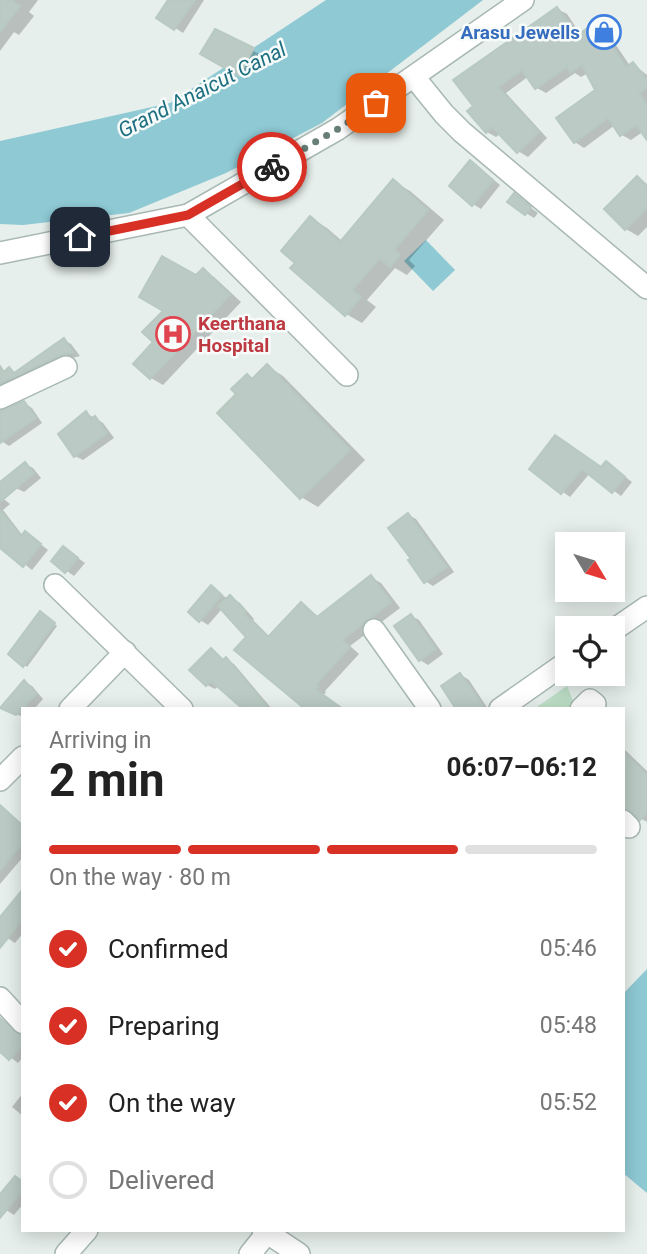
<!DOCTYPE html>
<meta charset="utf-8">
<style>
:root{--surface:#fff;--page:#f2f2f2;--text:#222;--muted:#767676;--line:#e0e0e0;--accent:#d93025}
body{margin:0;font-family:Roboto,sans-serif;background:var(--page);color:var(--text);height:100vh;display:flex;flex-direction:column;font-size:26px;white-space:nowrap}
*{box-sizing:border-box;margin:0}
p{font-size:23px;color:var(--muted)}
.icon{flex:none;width:38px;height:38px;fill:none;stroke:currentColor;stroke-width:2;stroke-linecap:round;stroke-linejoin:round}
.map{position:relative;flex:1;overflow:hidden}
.side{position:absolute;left:21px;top:707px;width:604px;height:525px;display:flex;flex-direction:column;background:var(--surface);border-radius:0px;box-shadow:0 4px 18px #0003}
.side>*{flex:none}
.needle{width:46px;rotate:128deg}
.tools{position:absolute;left:555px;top:532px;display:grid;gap:14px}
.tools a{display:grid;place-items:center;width:70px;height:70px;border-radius:0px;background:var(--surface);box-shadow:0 4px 18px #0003;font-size:35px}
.pin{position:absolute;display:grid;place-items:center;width:60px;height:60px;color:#fff;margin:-30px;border-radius:14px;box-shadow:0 4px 10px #0006}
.courier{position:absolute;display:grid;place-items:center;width:70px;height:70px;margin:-35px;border:5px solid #d93025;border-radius:50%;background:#fff;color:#222;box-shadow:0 2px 9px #0007}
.overview em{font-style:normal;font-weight:700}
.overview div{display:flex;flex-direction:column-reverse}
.overview{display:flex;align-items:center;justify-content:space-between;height:119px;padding:0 28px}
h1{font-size:46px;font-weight:700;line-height:52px}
.bar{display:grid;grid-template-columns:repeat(4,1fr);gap:10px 7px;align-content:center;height:84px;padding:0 28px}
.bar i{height:9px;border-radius:5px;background:var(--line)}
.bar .selected{background:var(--accent)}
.bar p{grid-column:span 4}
ol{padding:0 28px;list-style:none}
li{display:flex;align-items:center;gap:21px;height:77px}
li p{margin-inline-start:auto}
li .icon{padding:7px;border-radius:50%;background:var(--accent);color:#fff;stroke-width:4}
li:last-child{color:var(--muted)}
li i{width:38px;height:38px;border:4px solid var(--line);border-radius:50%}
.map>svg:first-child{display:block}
</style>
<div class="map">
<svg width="647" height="1254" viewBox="0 0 647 1254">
<rect width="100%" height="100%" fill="#e6efeb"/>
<!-- green -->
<path fill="#bfe0c8" d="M567,686L574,703L573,709H534Z"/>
<!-- water -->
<g fill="#8ec9d4">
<path d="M326,0H483L322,123L226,173L129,213L23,225L0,224V141L170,103Z"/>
<path d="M426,240L455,270L433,291L404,261Z"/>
<path d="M647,969V1193L623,1173V994Z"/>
</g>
<!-- shadow -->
<g fill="#0003">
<path d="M0,0H38L29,12L34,16L19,35L14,32L0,51Z"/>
<path d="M170,0H204L183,33L159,17Z"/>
<path d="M557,9L567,14L581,35L597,24L606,30L630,66L633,64L647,75V133L644,131L631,140L622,135L615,125L584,148L575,142L597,90L588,73L581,77L575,73L546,93L537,88L529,76L506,93L547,138L528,157L518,151L501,133L496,137L487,132L469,111Z"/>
<path d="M216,31L261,55L247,79L202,53Z"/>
<path d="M478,167L500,185L481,209L473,204Z"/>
<path d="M637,178L647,184V227L638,236L626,229Z"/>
<path d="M394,182L410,191L444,220L409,260L415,266L407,275L395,268L367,300L376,307L362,323L346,314L297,262L311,218L327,228L342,241Z"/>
<path d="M514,195L538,213L534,218L526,213Z"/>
<path d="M203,271L214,277L241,302L163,385L151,378L136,364L156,342L165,310Z"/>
<path d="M64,340L71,344L80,356L69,359L0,392V378L9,369L17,374Z"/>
<path d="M267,366L283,376L365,460L318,507L301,497L238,394L248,376L254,379Z"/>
<path d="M24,403L32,408L42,423L9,446L0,440V411Z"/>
<path d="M86,413L103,423L114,438L83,460L75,456Z"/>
<path d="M607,463L632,482L621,496L590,473L570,497L531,469L602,468Z"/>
<path d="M25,464L33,468L41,478L24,492L16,488Z"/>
<path d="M0,496L10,504L3,510L23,536L33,538L48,550L32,570L0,544Z"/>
<path d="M408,515L416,519L454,572L433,586L425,581L413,559Z"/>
<path d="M64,548L85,563L74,576L53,561Z"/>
<path d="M372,578L381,583L400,608L350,646L359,654L325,691L326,692L323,696L308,709L222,609L208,625L200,620L212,588L228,599L230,597L240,603L254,619L253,620L270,637L301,604L319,617Z"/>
<path d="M44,615L57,626L27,667L24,665Z"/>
<path d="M411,616L419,620L443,654L428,665L420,660L396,626Z"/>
<path d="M211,650L225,660L234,664L272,709H246L219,685L215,689L207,685Z"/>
<path d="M461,675L469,680L488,709H459Z"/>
<path d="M25,682L32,686L43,699L34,709H23V717L9,711Z"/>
<path d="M623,748L647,771V822L640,818L631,820L623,836Z"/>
<path d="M3,810L23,825V857L0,884V813Z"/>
<path d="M23,897V933L15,943L0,933V920Z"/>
<path d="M1,1021L23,1037V1057L18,1063L0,1049Z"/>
<path d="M23,1093V1116L12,1107Z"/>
<path d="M23,1183V1204L14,1215L0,1206V1197Z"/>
</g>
<!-- building -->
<g fill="#bbcac4" stroke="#b8c9c2" stroke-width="2">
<path d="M0,0H11L20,6L0,32Z"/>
<path d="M168,0H195L174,30L156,18Z"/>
<path d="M557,7L577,35L597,22L626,67L633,62L647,80V87L639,93L647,106V140L636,125L620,136L608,118L574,143L556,118L595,90L582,65L570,73L567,67L535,89L522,70L498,87L539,132L517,153L492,127L486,133L467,111L473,106L453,80Z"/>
<path d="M215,29L254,48L239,76L200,54Z"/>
<path d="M470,160L493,180L472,206L449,186Z"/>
<path d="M637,176L647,186V208L625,230L604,209Z"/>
<path d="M393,179L428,210L394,250L400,255L390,267L380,258L352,290L361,297L345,316L290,268L295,263L281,251L310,216L340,242Z"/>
<path d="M514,193L531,207L525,215L507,202Z"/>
<path d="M162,256L196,275L203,268L230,295L150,379L133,364L153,342L142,332L163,311L139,297Z"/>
<path d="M64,338L73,352L60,355L0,383V366L4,372L9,367L14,373Z"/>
<path d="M267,364L350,450L300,499L217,413L236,394L231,389L247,374L252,379Z"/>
<path d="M24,401L36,418L0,443V411Z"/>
<path d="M86,411L91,419L95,416L107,433L74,457L58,434Z"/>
<path d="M555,435L601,467L606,461L625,477L612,493L582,469L561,494L529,469Z"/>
<path d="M25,462L34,473L0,502V482Z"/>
<path d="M0,510L21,536L25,531L41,544L23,567L0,548Z"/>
<path d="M408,513L447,567L424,583L408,560L411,559L388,528Z"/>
<path d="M63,546L78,558L65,573L51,561Z"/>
<path d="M371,575L391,602L342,640L350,647L316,684L318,686L315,689L343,709H305L234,650L246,637L218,606L230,595L246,612L244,614L268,637L301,602L317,617Z"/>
<path d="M211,585L222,595L199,622L188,612Z"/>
<path d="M40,611L55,623L23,667L8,654Z"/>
<path d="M411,614L436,649L419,661L394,626Z"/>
<path d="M211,648L223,660L226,657L269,709H243L211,681L206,686L189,670Z"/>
<path d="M460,673L485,709H456L441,686Z"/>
<path d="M24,680L36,694L16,715L0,708Z"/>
<path d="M623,752L647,775V812L640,820L632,811L623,808Z"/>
<path d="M0,805L23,826V843L0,870Z"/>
<path d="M23,889V919L0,948V917Z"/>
<path d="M0,1018L23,1038V1044L9,1060L0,1052Z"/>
<path d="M15,1176L23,1182V1190L0,1218V1194Z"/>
</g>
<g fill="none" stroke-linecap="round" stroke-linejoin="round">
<!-- minor casing -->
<g stroke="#a8b8b2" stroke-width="24">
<g id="minor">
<path d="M414,77L444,114L462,132L647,288"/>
<path d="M188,215L347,375"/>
<path d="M0,253L188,215L338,129L523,0"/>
<path d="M0,398L66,367"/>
<path d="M55,585L182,709"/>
<path d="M374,630L430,709"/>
<path d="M612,631L647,607"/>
<path d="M70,709L125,652"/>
<path d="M500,709L567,662"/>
<path d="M581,709L590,700L595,704"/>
<path d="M0,780L23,757"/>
<path d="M623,821L629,827"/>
<path d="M0,998L23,1023"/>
<path d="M263,1230L299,1254"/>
<path d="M66,1254L87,1230"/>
<path d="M250,1254L267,1233"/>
</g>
</g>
<!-- minor -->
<use href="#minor" stroke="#fff" stroke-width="21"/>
</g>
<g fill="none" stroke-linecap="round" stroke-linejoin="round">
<!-- done -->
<path stroke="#687f78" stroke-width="7" stroke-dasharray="0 12.6" d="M272,167L338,129L376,103"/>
<!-- route -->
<path stroke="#d93025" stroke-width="9" d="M80,237L188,215L272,167"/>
</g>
<!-- icons -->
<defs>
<g id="shop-ring" transform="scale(1.75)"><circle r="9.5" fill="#f7fbf9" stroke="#3f7fe0" stroke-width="1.5"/><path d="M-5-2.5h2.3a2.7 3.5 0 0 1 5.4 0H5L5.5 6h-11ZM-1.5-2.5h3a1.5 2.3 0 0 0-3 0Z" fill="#3f7fe0"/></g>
<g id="hospital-ring" transform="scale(1.75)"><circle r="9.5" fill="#f7fbf9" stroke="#e0444e" stroke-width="1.5"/><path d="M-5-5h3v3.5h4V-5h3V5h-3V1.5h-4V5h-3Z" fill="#e0444e"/></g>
</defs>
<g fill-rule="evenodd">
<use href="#shop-ring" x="604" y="32"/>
<use href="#hospital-ring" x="173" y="334"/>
</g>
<g text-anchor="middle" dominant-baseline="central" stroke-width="5" stroke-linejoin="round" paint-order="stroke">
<!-- shop labels -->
<g font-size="19" font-weight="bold" fill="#366cbe" stroke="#f7fbf9" text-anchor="end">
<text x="580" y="32">Arasu Jewells</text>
</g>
<!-- health labels -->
<g font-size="19" font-weight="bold" fill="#be3a42" stroke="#f7fbf9" text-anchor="start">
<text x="198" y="323">Keerthana<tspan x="198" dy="22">Hospital</tspan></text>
</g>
<!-- water labels -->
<g font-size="21" font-style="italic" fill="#1c6f80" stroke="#f7fbf9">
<text transform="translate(202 90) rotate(-27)">Grand Anaicut Canal</text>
</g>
</g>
</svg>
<div class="tools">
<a><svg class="needle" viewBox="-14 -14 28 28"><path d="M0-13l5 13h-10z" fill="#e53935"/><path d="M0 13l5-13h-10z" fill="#767676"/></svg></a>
<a><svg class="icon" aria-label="locate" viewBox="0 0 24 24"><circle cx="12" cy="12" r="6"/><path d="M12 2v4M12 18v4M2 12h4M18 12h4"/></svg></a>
</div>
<div class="pin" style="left:376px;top:103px;background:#ea580c"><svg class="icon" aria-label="bag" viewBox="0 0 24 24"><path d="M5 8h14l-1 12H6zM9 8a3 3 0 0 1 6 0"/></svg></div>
<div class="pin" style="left:80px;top:237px;background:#1f2937"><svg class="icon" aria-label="home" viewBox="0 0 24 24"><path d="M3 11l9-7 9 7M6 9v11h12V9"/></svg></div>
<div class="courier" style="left:272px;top:167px"><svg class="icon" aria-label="bike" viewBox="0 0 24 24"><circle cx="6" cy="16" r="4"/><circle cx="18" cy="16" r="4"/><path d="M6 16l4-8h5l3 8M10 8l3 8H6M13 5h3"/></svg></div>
<section class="side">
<div class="overview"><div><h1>2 min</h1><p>Arriving in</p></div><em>06:07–06:12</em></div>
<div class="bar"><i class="selected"></i><i class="selected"></i><i class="selected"></i><i></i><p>On the way · 80 m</p></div>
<ol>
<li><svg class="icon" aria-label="check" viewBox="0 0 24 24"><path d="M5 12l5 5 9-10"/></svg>Confirmed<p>05:46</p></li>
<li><svg class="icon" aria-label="check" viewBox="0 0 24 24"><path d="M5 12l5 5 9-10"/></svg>Preparing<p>05:48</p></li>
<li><svg class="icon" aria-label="check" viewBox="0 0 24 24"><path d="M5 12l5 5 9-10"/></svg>On the way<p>05:52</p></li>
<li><i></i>Delivered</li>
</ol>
</section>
</div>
